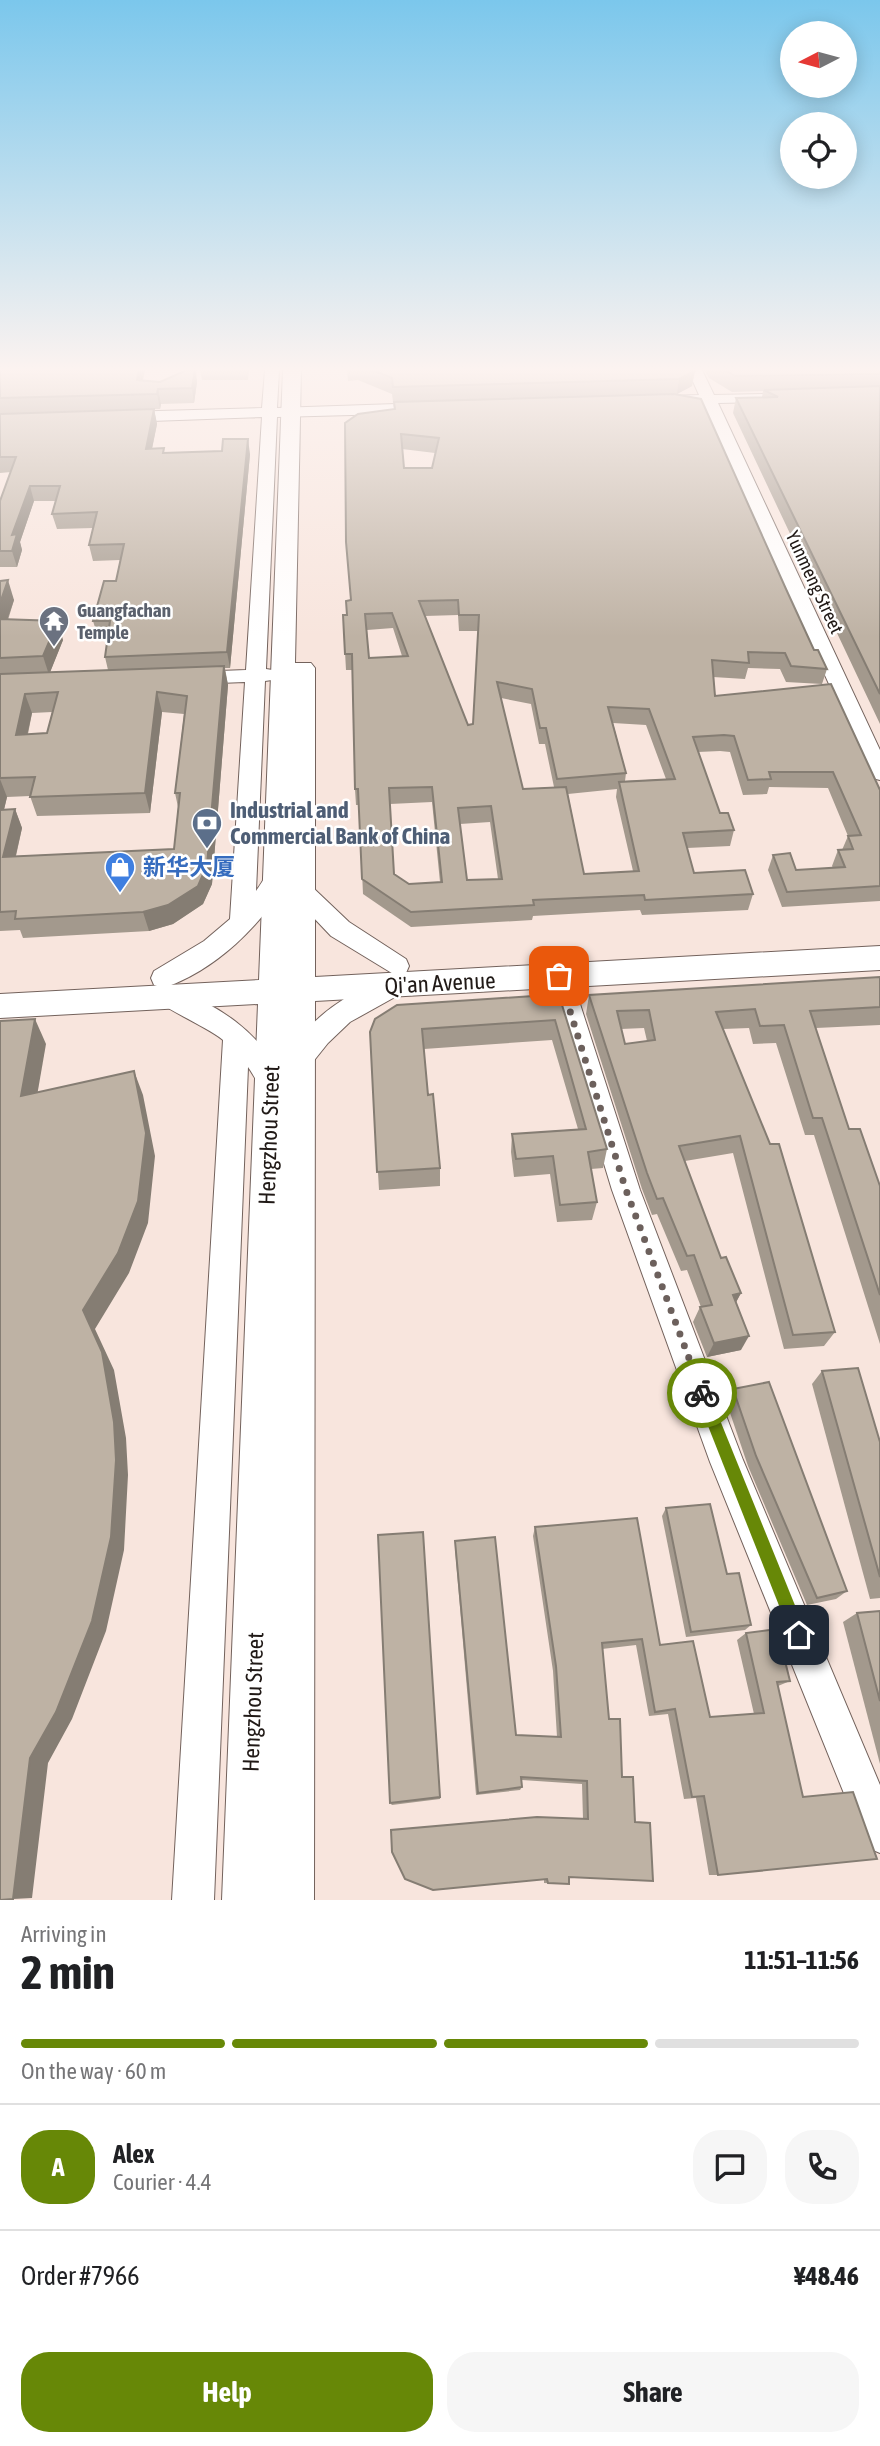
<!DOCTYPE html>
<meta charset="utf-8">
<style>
:root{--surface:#fff;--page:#f6f6f6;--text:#202124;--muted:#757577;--line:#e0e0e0;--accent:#678807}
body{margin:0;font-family:"Asap Condensed","Noto Sans SC",sans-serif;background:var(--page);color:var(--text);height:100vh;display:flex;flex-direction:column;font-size:26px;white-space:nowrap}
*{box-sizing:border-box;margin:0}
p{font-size:23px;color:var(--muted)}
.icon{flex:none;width:38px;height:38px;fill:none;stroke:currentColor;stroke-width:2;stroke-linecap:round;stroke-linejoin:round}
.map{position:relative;height:1900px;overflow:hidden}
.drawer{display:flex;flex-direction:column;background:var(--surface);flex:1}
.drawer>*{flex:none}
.needle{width:46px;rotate:264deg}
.fabs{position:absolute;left:780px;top:21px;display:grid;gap:14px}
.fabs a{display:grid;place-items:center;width:77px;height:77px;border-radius:50%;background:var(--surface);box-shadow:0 4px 18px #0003;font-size:35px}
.pin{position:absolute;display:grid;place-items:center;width:60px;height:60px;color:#fff;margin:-30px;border-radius:14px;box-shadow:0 4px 10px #0006}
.courier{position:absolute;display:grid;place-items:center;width:70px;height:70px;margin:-35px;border:5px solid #678807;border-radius:50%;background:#fff;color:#222;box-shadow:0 2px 9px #0007}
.overview em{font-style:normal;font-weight:700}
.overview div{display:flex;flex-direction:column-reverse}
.overview{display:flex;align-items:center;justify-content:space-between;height:119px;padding:0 21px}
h1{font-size:46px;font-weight:700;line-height:52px}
.bar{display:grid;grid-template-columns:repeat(4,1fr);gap:10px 7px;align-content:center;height:84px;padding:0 21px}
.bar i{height:9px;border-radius:5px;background:var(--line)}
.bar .selected{background:var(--accent)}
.bar p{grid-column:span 4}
.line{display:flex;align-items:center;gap:18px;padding:0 21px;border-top:2px solid var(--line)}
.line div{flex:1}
.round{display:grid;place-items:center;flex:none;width:74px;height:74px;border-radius:28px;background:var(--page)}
.button{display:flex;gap:14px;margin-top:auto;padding:14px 21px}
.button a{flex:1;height:80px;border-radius:28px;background:var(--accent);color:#fff;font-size:28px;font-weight:700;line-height:80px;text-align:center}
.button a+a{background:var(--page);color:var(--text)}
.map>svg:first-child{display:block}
</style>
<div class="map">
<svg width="880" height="1900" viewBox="0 0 880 1900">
<rect width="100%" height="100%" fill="#f8e5dd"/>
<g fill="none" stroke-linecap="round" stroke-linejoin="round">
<!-- minor casing -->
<g stroke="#73625c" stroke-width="2">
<g id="minor">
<path d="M265,370H279L277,408L426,403L434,408L426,413L277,417L266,669L279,671L282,675L279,679L265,681L256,891C265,879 268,867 285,872L289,878C262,925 215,971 163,988L154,985L151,978L154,971L204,941L230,919L245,682L193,684L183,678L193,672L246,670L262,417L123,422L115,417L123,412L262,408Z"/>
<path d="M688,370H702L714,395L769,394L776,398L769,402L718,403L880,750V780L872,778L869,773L703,404H669L662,400L669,396L699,395Z"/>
<path d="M301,881L309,884L349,922L406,959L409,966L406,973L397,976L404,978L408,985L404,992L350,1022L328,1043L308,1068L299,1071L290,1068L286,1060C307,1018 352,989 395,975L331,936L293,896L289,890L293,884Z"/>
<path d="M559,966L568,969L571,976L640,1190L743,1460L880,1785V1853L866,1847L860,1833L710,1462L612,1190L547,976L550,969Z"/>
<path d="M168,987C219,1004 260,1032 284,1081L280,1089C261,1096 258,1081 248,1067L214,1900H172L223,1040C208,1027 161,1008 155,997L159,990Z"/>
</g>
</g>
<!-- major casing -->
<g stroke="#73625c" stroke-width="2">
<path id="major" d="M283,370H301L295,663H311L315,668V977L880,946V970L315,1001L314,1900H222L258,1004L0,1018V994L259,980Z"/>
</g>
<!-- minor -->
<use href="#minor" fill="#fff" fill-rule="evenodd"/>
<!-- major -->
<use href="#major" fill="#fff" fill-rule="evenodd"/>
</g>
<!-- wall -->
<g fill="#a3998d" fill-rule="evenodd">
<path d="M0,370L160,382H197L194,403L161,404L160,409H154L157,424L152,448L165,453L250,454L230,668H225L228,685L212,884L203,904L173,924L149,931L23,938L20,930L0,931V581L14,600L8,620L63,640L50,672L108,670L105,657L108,637H98L93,621L116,581L120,560L93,561L89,545L93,528L57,529L52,514L56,501H34L20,542L22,550L17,567H0V501L11,472L0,473ZM52,712L47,733L28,734L32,713ZM162,712L184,714L175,793L178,807L174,849L16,856L22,828L15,809H4L7,797L30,796L37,816L150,813Z"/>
<path d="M200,370H249L248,380H202Z"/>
<path d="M347,370H694L692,386L677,394L786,589L814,650L827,669L822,684L786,682L780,669L748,668L745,679L713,677L715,696L880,790V901L782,907L768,870L773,855L796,870L833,868L832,866L838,850H842L848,836L828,788L769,787L767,794L743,795L730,752L720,751L698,752L720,813L734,830L730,846L687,848L694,873L753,894L748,910L642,915L640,910L533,916L532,920L411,927L363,894L359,805H356L355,789L352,670H346L343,615H347L394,409L392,394L358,380L348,381ZM402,449L435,453L432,468H404ZM458,615L459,631H478L473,724L468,725L425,616ZM393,628L402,656L369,658L367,630ZM501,698L531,704L539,744H545L554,787L523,789ZM613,723L646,725L666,779L625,781L626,773ZM617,789L616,797L633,871L584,874L568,794ZM432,802L440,882L409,884L394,874L390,804ZM490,822L498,879L467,880L460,824Z"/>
<path d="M704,370H880V724L733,413L736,398L762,397L763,391L732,392L709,378Z"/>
<path d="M880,977V1025L816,1028L849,1129L880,1186V1344L814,1135H805L776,1043L753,1044L749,1028L723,1029L835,1332L824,1346L784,1349L733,1153L685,1161L721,1258L741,1293L736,1302L741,1350L707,1357L693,1322L700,1307H701L687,1270L681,1271L657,1214L652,1215L642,1189L586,1014L589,995ZM644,1028L647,1041L625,1044L621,1029Z"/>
<path d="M547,991L607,1149L603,1168L591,1169L597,1202L592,1220L557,1222L550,1174L514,1177L511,1152L512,1134L578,1129L552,1040L424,1049L428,1095L440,1168V1186L379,1190L370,1032L546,995Z"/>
<path d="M822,1371L880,1442V1598L870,1599L812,1384Z"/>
<path d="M733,1389L847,1591L836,1599L807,1605L748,1466L726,1401Z"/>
<path d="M666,1508L727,1574L751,1625L745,1630L686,1637L662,1516Z"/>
<path d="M535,1527L660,1645L710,1717L754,1714L737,1640L746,1633L790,1681L778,1686L718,1875H709L696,1798L684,1799L668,1714L649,1716L636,1645L602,1649L609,1719H620L569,1877V1884L544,1883V1880L583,1819L582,1784L522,1780V1787L520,1790L476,1795L455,1549V1541L516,1735L557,1737L553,1671L533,1536Z"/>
<path d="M423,1532L440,1799L392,1805L390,1803Z"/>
<path d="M880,1611V1764L843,1622L857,1613Z"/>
</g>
<!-- shaded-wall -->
<g fill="#857d73">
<path d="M139,370H145L140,395L137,380Z"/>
<path d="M195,370H196L197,382L194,403L192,388Z"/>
<path d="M695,371L692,386L677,394L679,379Z"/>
<path d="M158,389L161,404L160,409L157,394Z"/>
<path d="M154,409L157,424L149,464L146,449Z"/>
<path d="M248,439L250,454L230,668L227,652Z"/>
<path d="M30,486L34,501L20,542L22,550L17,567L12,551V535Z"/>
<path d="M8,580L14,600L1,638L0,635V603Z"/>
<path d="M58,621L63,640L49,675L43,656Z"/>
<path d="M224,666L228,685L212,884L203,904L173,924L149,931L143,912L168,905Z"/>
<path d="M157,692L162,712L150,813L145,793Z"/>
<path d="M25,694L32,713L23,754L16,735Z"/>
<path d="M0,779L7,797L0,827Z"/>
<path d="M15,809L22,828L11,876L3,857Z"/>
<path d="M35,1019L46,1044L33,1119L21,1096Z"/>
<path d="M134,1071L143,1095L155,1156L148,1223L129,1273L95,1329L114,1370L126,1438L128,1475L124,1550L106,1631L72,1719L48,1763L32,1898L13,1899L83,1310Z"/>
<path d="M741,1293L733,1308V1295Z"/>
<path d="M749,1336L741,1350L707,1357L714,1343Z"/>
</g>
<!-- building -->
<g fill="#beb2a4" stroke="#857d73" stroke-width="2" fill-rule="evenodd">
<path d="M0,370H139L137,380L160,382L187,370H195L192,388L158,389L157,394L0,398Z"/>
<path d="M372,370H694L695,371L679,379L393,387L392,378Z"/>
<path d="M725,370H880V374L735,376Z"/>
<path d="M880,386V694L736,398L778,397L764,390Z"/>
<path d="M674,394L701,399L786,589L814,650H818L827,669L791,666L785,653L748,652L749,663L712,660L715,696L831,684L880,790V886L787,892L773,855L790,853L796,870L845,867L838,850L853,849L848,836L861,835L833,772H769L771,779L748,780L734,736L724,735L693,737L720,813H728L734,830L683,833L694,873L745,870L753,894L645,900L644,895L533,900L534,905L411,912L362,879L358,789H355L352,654H345L343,615H347L346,601L351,600L346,542L345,423L358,414L395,409L394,402ZM401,434L439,438L432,468H404ZM458,600L459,615H479L473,724L468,725L419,601ZM392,613L408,656L369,658L365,614ZM497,682L532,689L540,728H546L557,779L626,773L608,707L649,709L675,779L619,782L639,871L584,874L566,787L523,789ZM432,787L442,882L409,884L394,874L389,788ZM491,806L502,879L467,880L458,808Z"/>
<path d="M154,409L146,449L164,448L163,453L222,451L223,439H248L227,652L105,657L110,621H93L104,581H116L124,544L89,545L97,512L52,514L60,486H30L12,535L17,534L12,551H0V501L16,457H0V414Z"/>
<path d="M8,580L0,603V581Z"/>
<path d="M0,619L58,621L43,656L0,658Z"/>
<path d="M224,666L207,865L198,886L168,905L143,912L15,919L16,911L0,912V810L15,809L3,857L174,849L180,793H175L187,696L157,692L145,793L30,797L35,777L0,778V674ZM58,692L47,733L16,735L25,694Z"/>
<path d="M880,977V1007L810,1011L849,1129H860L880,1186V1295L822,1118H813L784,1025L760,1026L755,1009L716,1012L770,1144H779L835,1332L793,1335L740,1136L679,1146L721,1258L726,1257L741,1293L733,1295L749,1336L714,1343L700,1307L712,1305L694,1255L687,1256L663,1198L657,1199L647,1173L589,995ZM649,1010L655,1040L625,1044L617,1011Z"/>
<path d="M557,989L607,1149L588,1152L597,1202L560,1205L553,1156L516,1159L512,1134L586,1129L555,1020L422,1029L428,1095L433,1094L440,1168L377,1172L370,1032L375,1019L397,1005L548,995L547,991Z"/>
<path d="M35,1019L21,1096L134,1071L146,1133L138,1201L118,1253L83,1310L102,1352L114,1422L116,1460L111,1537L92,1621L56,1712L30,1758L13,1899L0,1900V1021Z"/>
<path d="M858,1368L880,1442V1577L822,1371Z"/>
<path d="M769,1382L847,1591L817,1598L756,1456L733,1389Z"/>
<path d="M710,1504L727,1574L739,1573L751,1625L691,1632L666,1508Z"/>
<path d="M637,1518L660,1645L693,1641L710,1717L764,1713L746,1633L777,1629L790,1681L777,1682L803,1797L853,1792L877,1859L718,1875L704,1796L692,1797L675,1709L655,1712L642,1639L602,1643L609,1719H620L622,1777H633L635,1822L650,1823L653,1881L569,1877V1884L548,1883L547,1879L433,1890L405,1879L392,1852L391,1830L537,1817L588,1819L587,1781L521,1777L522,1787L478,1793L455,1541L495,1537L516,1735L561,1737L556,1666L535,1527Z"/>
<path d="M423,1532L440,1797L390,1803L378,1535Z"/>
<path d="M880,1611V1701L857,1613Z"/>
</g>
<!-- sky -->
<linearGradient id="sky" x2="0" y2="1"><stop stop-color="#7bc7ec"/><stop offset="0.58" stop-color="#fcf3f0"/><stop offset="1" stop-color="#fcf3f0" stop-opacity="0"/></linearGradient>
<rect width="880" height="637" fill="url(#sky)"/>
<!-- route -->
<path fill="#678807" d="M702,1386L707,1388L807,1635L805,1641L799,1644L793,1641L695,1393Z"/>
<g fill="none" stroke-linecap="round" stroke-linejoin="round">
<!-- done -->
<path stroke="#6c605c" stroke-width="7" stroke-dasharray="0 12.6" d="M559,976L626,1190L702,1393"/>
</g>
<!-- icons -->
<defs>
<g id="temple-pin" transform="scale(1.575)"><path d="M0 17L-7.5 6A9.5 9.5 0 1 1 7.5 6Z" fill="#6b7280" stroke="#fff"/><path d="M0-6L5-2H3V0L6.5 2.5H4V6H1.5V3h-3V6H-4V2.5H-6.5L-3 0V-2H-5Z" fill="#fff"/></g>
<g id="bank-pin" transform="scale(1.575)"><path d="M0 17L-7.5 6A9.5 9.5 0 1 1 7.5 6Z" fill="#5c6f8a" stroke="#fff"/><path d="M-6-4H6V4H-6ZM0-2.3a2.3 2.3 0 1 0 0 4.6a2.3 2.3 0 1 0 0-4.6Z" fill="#fff"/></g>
<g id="shop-pin" transform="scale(1.575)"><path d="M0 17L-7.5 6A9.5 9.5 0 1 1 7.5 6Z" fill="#3f7fe0" stroke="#fff"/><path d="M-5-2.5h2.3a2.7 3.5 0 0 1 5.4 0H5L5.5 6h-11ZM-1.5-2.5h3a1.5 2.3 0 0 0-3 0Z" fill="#fff"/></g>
</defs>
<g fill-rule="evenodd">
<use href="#temple-pin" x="54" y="621"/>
<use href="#bank-pin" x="207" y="823"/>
<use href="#shop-pin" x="120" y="867"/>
</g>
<g text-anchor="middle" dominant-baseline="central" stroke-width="5" stroke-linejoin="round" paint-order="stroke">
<!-- far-street labels -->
<g font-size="19" fill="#201916" stroke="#fff">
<text transform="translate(815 582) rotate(65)">Yunmeng Street</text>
</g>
<!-- far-worship labels -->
<g font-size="19" font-weight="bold" fill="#5b616d" stroke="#fff" text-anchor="start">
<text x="77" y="610">Guangfachan<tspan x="77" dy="22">Temple</tspan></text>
</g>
<!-- service labels -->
<g font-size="23" font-weight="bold" fill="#4e5e75" stroke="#fff" text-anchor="start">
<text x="230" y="810">Industrial and<tspan x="230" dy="26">Commercial Bank of China</tspan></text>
</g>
<!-- shop labels -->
<g font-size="23" font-weight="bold" fill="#366cbe" stroke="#fff" text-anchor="start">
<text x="143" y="867">新华大厦</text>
</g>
<!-- street labels -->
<g font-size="23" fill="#201916" stroke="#fff">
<text transform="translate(440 983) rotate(-3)">Qi'an Avenue</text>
<text transform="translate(269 1135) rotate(-88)">Hengzhou Street</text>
<text transform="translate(253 1702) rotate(-88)">Hengzhou Street</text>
</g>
</g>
</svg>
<div class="fabs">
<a><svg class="needle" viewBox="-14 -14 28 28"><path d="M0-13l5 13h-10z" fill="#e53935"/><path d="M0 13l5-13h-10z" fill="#757577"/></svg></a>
<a><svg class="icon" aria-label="locate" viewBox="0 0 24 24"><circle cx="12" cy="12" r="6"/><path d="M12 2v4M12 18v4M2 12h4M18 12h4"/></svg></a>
</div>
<div class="pin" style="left:559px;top:976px;background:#ea580c"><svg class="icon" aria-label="bag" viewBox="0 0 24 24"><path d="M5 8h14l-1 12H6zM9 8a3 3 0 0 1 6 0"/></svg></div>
<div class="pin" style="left:799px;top:1635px;background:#1f2937"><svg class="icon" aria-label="home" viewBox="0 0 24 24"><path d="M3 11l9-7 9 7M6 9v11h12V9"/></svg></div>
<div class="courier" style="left:702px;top:1393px"><svg class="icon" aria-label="bike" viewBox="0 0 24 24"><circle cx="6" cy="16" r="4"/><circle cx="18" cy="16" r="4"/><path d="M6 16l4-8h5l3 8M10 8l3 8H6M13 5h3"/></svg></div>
</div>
<section class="drawer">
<div class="overview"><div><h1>2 min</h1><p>Arriving in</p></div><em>11:51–11:56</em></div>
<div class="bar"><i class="selected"></i><i class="selected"></i><i class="selected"></i><i></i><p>On the way · 60 m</p></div>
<div class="line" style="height:126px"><b class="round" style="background:var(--accent);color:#fff">A</b><div><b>Alex</b><p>Courier · 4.4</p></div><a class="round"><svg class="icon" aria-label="chat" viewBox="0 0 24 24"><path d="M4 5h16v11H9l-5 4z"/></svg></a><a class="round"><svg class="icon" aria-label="phone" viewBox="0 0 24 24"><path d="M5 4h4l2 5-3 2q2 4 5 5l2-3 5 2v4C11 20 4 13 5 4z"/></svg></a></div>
<div class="line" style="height:91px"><div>Order #7966</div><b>¥48.46</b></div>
<div class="button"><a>Help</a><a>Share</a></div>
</section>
